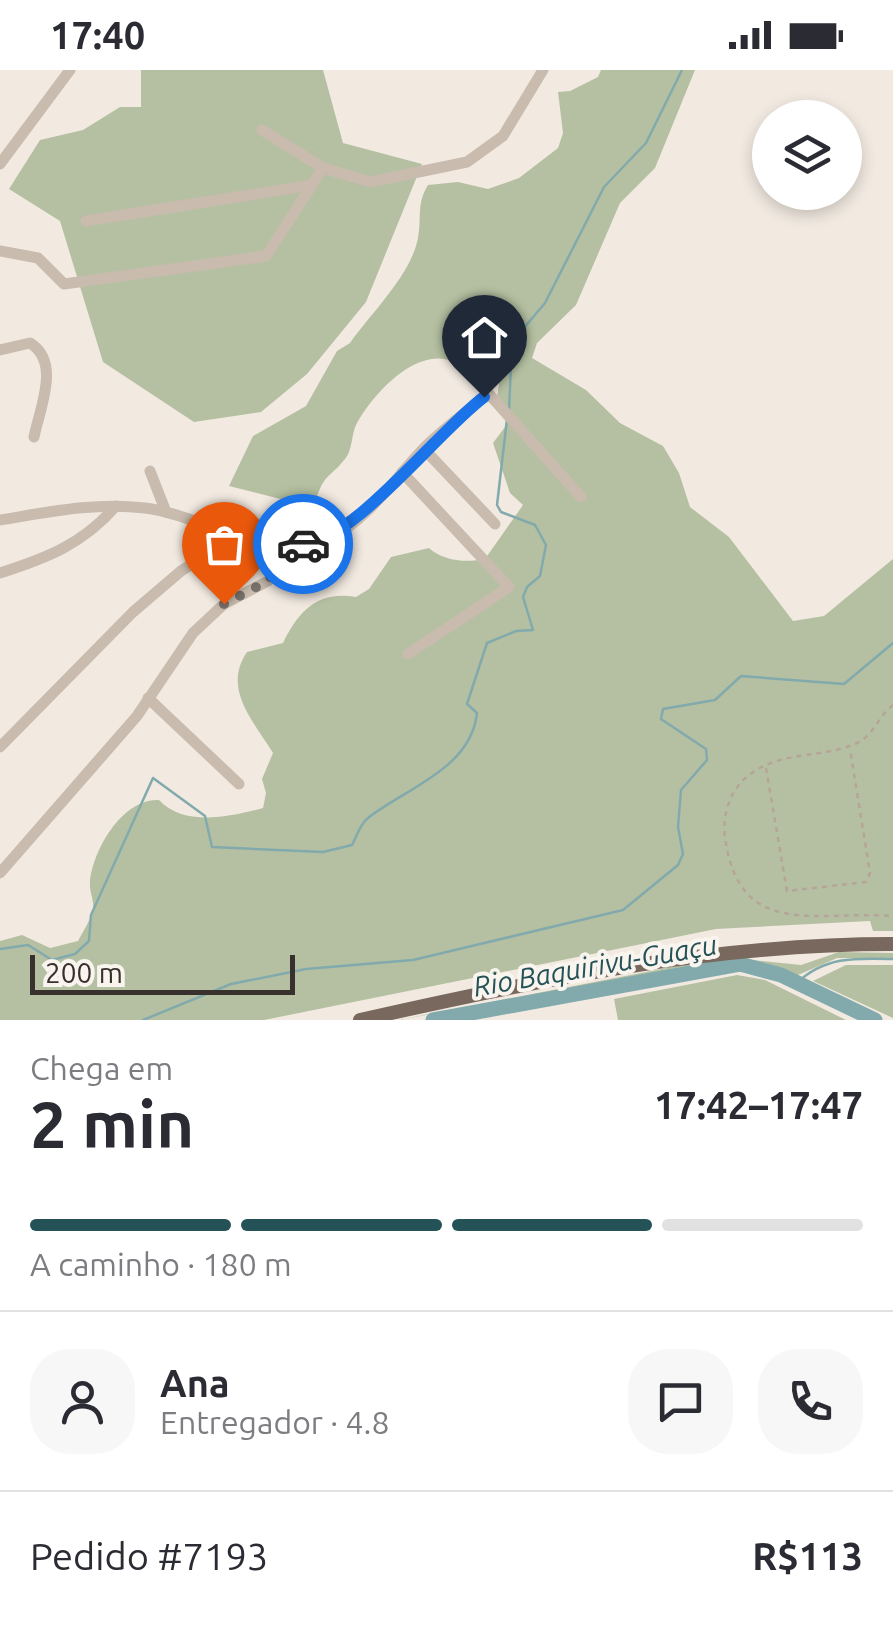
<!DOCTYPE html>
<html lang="pt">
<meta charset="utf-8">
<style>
:root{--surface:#fff;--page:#f7f7f7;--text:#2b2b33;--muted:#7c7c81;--line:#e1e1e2;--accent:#245257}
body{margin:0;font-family:Ubuntu,sans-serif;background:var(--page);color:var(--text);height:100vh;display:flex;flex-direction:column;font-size:38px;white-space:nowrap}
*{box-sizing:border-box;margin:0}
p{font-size:32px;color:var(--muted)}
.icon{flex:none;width:55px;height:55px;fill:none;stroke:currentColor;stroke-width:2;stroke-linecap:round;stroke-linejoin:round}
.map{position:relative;height:950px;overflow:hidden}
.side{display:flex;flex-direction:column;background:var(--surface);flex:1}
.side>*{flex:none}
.tools{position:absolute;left:752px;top:30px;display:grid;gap:20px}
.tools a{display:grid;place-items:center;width:110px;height:110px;border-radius:50%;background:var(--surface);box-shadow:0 5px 15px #0003;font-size:50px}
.scale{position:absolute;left:30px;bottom:25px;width:265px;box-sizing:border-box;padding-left:10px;border:5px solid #38302c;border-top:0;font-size:28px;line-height:35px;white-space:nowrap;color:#38302c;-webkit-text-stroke:8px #f9f4ee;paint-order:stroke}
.pin{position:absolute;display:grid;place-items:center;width:85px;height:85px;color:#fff;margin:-102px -42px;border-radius:50% 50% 50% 0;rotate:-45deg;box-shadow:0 0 10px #0007}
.pin .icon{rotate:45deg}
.courier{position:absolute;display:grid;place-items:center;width:100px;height:100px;margin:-50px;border:8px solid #1a73e8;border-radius:50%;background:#fff;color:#222;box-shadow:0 2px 12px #0007}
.headline em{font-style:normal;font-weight:700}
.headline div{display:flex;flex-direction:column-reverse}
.headline{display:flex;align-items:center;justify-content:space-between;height:170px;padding:0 30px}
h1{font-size:65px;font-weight:700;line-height:75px}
.bar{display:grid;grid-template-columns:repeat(4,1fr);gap:15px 10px;align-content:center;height:120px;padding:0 30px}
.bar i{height:12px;border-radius:8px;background:var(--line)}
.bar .selected{background:var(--accent)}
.bar p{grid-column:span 4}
.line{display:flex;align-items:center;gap:25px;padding:0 30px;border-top:2px solid var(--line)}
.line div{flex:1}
.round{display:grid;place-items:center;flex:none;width:105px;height:105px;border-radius:40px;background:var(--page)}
.status{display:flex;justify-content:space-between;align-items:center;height:70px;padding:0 50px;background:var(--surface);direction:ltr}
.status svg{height:28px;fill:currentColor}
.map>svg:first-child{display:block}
</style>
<div class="status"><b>17:40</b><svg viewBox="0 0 49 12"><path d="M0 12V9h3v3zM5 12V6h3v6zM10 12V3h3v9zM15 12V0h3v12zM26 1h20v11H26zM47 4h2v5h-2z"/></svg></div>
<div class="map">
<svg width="893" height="950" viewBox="0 0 893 950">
<rect width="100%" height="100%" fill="#f2eae1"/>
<!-- green -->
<g fill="#b5c0a2">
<path d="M141,0H323L343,73L422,94L366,232L307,304L261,342L194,352L103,292L60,151L9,119L40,70L83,60L120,37H141Z"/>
<path d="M601,0H695L655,98L620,133L576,235L537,273L532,288L586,320L620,353L663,376L679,403L690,437L729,467L793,551L824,546L893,489V861H873L870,851L716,859L264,950H0V871L22,865L50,878L78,871C83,862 89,852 92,843C96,833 89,823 90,812C93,779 123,728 159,730C184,757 230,747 263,738L266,723L262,709L273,683C253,650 222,619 247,582L283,573C298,542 317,520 356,527L369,519L391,487L429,478C443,491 466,493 485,489L523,435L510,423L493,373L508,353L496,334L500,307L472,308C435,258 378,316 357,353C351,363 353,380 345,389C328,410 325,402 315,432L300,434L229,416L253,366L306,336L337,281L350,273C371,243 411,205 418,168C422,148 416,134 428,115L458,112L488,119L519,108L558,78L563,63L558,22L570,21L598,7Z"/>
<path d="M839,882L893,883V888H837L798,905L726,892L398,950L682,895L734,888L801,895Z"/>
<path d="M846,895H893V948L813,911Z"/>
<path d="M737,905L765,910L846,950H618L614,929Z"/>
</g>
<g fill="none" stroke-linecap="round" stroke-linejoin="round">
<!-- stream -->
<g stroke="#82aaad" stroke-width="2.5">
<path d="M509,341L512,272L545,233L604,117L646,73L682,0"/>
<path d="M0,879L28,875L52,890L75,884L89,871L91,845L153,708L205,746L212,777L323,782L352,775C357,766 360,754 368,748C406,718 471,699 477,643L467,634L487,573L516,561L533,560L523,527L527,517L540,506L546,475L535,455L501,442L497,435L507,349"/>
<path d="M797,913C825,886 857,888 893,889"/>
<path d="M143,950L231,914L306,899L413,890L623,840L678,795L683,784L678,757L681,720L707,690L706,679L661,649L663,639L715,630L741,606L844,614L893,573"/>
</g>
<!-- river -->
<path stroke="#82aaad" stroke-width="15" d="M433,950L740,894L781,905L875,950"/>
<!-- path -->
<g stroke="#b5a598" stroke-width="2.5" stroke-dasharray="5 5" stroke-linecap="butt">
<path d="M893,635C879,645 874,665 857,673C822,689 779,680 748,706C730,720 722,745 725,767C739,871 815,840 893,846"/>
<path d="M766,698L787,821L866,812L870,803L850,679"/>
</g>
<!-- minor -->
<g stroke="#c9bbae" stroke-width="11">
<path d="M0,94L70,0"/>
<path d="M323,98L370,112L467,92L503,66L543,0"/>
<path d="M86,151L312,115"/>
<path d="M0,181L38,188L64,214L266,186L323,98L262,60"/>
<path d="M0,280L30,273C61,292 40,337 34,367"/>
<path d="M424,379L495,454"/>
<path d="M150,401L166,442"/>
<path d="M402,402L509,517L408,584"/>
<path d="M0,450C49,442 95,432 145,438C200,444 273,496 330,468C368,450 395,408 424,378C444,358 467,342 488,323L581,427"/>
<path d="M0,503C47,488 83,474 116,436"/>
<path d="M148,628L239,714"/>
<path d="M0,677L133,542L181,501L235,467"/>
<path d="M0,803L137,646L193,563L224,534L268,511L290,475"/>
</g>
<!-- major -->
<path stroke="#79685e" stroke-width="14" d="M360,950C536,910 712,874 893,874"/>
</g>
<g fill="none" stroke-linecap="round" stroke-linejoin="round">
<!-- done -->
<path stroke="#79716b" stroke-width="10" stroke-dasharray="0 18" d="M224,534L268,511L290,475L303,474"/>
<!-- route -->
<path stroke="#1a73e8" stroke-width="12" d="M303,474C354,471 437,362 484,327"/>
</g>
<g text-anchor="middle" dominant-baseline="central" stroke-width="8" stroke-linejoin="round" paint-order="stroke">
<!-- water labels -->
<g font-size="28" font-style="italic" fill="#245257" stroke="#f9f4ee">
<text transform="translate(595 895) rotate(-10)">Rio Baquirivu-Guaçu</text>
</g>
</g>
</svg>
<div class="tools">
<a><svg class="icon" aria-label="layers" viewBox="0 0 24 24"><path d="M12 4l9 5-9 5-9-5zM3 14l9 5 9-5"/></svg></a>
</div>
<div class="scale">200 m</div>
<div class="pin" style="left:224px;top:534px;background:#ea580c"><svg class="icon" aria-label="bag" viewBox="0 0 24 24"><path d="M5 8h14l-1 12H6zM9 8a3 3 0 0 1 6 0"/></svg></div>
<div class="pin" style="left:484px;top:327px;background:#1f2937"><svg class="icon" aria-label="home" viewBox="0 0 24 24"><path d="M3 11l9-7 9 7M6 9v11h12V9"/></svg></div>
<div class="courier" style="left:303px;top:474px"><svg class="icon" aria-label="car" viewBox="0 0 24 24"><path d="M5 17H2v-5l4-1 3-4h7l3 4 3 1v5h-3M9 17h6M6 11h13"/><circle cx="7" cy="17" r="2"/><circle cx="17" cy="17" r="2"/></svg></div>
</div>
<section class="side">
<div class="headline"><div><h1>2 min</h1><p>Chega em</p></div><em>17:42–17:47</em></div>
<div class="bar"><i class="selected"></i><i class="selected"></i><i class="selected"></i><i></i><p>A caminho · 180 m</p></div>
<div class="line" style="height:180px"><a class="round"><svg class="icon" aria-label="person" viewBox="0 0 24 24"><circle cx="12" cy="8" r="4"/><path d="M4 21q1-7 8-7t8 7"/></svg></a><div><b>Ana</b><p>Entregador · 4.8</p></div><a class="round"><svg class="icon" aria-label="chat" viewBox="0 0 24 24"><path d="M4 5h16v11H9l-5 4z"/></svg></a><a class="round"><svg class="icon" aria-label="phone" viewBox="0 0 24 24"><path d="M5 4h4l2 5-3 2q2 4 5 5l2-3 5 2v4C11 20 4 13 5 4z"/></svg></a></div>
<div class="line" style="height:130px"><div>Pedido #7193</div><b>R$113</b></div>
</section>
